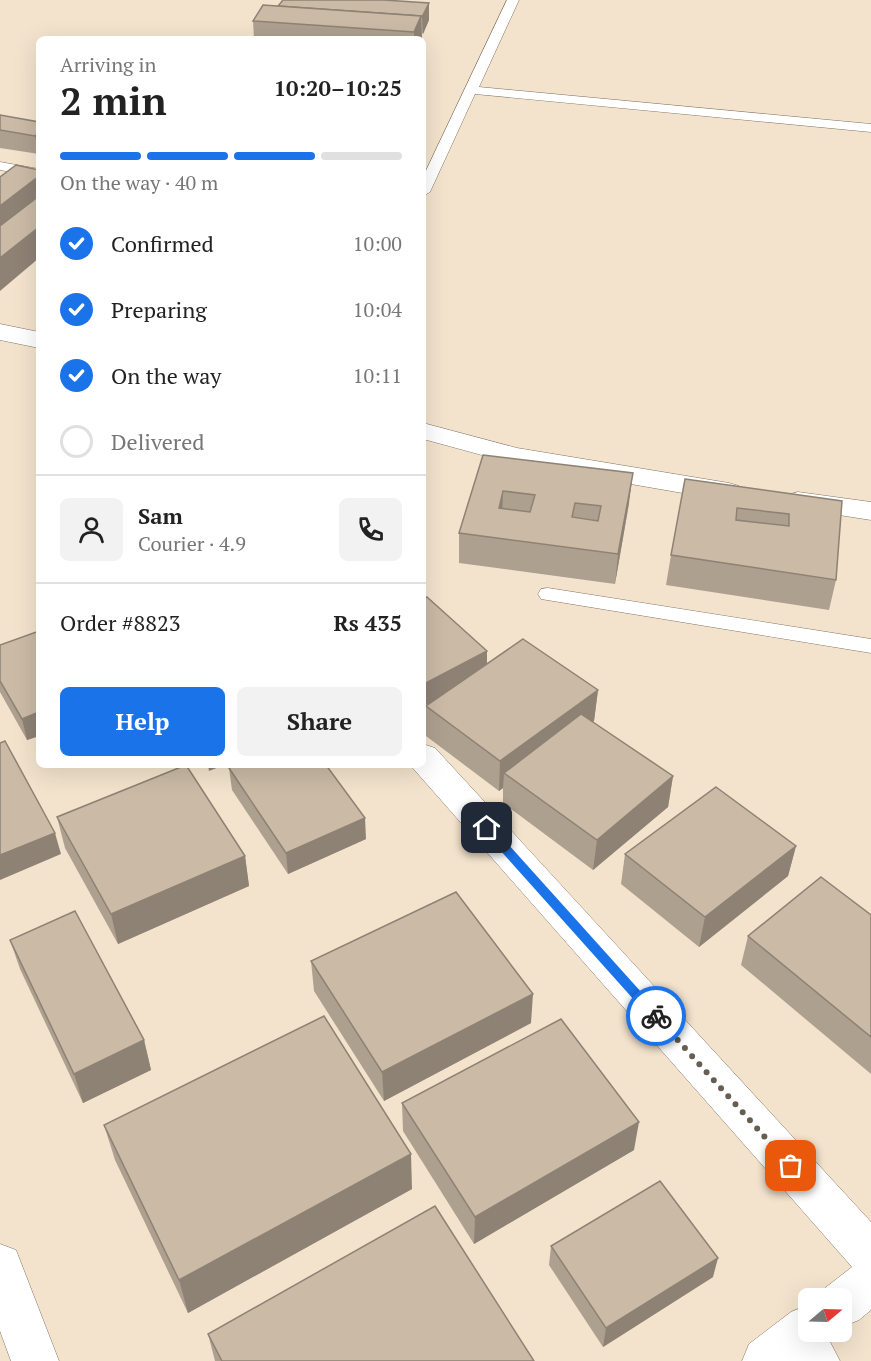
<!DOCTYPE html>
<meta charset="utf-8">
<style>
:root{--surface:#fff;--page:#f2f2f2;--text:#222;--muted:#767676;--line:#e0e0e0;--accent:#1a73e8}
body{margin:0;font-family:"PT Serif",serif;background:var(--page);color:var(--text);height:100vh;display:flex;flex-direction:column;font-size:22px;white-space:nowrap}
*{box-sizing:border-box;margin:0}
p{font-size:20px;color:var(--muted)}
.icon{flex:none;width:33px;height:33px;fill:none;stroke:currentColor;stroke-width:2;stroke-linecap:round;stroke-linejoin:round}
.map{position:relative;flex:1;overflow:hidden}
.panel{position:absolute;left:36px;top:36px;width:390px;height:732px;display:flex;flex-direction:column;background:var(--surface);border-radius:9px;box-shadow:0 6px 24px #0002}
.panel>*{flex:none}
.needle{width:39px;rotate:71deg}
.controls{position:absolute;left:798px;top:1288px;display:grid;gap:12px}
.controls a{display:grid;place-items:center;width:54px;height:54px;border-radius:9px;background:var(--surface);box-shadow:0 6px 24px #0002;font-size:30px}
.pin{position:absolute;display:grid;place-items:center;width:51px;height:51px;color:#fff;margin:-26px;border-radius:12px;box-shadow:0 3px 9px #0006}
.courier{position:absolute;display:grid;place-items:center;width:60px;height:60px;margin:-30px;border:4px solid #1a73e8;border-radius:50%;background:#fff;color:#222;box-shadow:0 2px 8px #0007}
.headline em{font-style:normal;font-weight:700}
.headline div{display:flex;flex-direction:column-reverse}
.headline{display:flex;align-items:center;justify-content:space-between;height:102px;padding:0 24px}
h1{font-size:39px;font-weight:700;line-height:45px}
.bar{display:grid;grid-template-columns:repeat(4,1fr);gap:9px 6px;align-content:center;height:72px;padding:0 24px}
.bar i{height:8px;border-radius:4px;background:var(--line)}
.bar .selected{background:var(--accent)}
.bar p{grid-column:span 4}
.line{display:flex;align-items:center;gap:15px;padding:0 24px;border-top:2px solid var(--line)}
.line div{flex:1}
.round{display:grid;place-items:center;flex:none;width:63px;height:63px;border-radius:9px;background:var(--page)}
ol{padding:0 24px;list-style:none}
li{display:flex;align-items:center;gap:18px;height:66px}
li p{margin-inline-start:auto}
li .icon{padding:6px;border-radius:50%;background:var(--accent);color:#fff;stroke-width:4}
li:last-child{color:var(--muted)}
li i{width:33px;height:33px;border:3px solid var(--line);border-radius:50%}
.primary-button{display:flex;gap:12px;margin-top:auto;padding:12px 24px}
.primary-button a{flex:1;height:69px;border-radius:9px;background:var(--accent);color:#fff;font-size:24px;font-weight:700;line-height:69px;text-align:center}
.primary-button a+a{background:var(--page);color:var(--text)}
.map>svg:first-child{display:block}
</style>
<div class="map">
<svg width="871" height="1361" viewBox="0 0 871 1361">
<rect width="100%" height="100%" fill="#f3e3cd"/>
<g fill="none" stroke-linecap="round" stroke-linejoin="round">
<!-- service casing -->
<g stroke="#827360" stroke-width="1">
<g id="service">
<path d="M507,0H519L479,87L871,124V132L475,94L430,192L423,196V177Z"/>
<path d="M0,162L39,169V177L0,170Z"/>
<path d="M548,588L871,639V653L541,599L538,594L541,589Z"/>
</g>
</g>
<!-- minor casing -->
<g stroke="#827360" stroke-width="1">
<g id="minor">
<path d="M0,324L39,332V348L0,340Z"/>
<path d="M423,423L517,448L729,483L739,486L743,492L739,498L729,501L515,464L423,439Z"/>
<path d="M798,492L871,502V520L788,507L784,501L788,495Z"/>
<path d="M423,744L435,748L871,1222V1310L859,1320L842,1327V1299H821L825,1288L852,1267L411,766L423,765Z"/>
<path d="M808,1305V1332H831L828,1338L840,1361H742L749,1344L791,1312Z"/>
</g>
</g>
<!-- secondary casing -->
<g stroke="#827360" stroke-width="1">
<path id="secondary" d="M0,1244L16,1250L59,1361H11L0,1331Z"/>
</g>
<!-- service -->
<use href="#service" fill="#fff" fill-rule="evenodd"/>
<!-- minor -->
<use href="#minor" fill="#fff" fill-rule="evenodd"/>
<!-- secondary -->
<use href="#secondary" fill="#fff" fill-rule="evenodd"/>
</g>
<!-- wall -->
<g fill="#aea08f">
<path d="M429,3V20L423,34L422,33V39H254L253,21L278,6Z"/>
<path d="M0,115L39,122V154L0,148Z"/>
<path d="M483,455L629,503L615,584L459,563V533Z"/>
<path d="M685,479L842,501L836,580L829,610L666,585L671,555Z"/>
<path d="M423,599L487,651V664L598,690L594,721L592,722L673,776L668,807L593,870L503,803V788L499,791L426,736V706L432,702L424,706L423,705Z"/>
<path d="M39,631V736L27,740L0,692V645Z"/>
<path d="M229,768L366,839L288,874L232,790Z"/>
<path d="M57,817L245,856L249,886L118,944L65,848Z"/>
<path d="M796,846L788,876L699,947L621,884L625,854Z"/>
<path d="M871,915V1074L741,965L748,936Z"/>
<path d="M10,940L144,1040L151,1070L83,1103L20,969Z"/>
<path d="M311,961L531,1023L384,1101L314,991Z"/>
<path d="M402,1103L634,1150L474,1244L403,1131Z"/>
<path d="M104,1125L412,1189L188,1313L115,1160Z"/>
<path d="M551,1246L713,1277L603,1347L549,1265Z"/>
<path d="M208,1334L534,1361H215Z"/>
</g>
<!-- shaded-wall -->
<g fill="#8d8274">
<path d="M429,3V20L423,34L422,17Z"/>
<path d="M421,16L422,39H414V32Z"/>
<path d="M39,133V154L35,136Z"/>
<path d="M39,176V198L0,228V206Z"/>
<path d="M39,227V258L0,291V258Z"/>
<path d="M633,473L629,503L615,584L618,554Z"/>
<path d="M503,491L502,521L499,508Z"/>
<path d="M487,651V673L424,706V684Z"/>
<path d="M598,690L594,721L514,780L504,773L503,788L499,791L500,761Z"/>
<path d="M39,712V736L27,740L22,719Z"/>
<path d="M208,765H224L209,771Z"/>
<path d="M673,776L668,807L593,870L597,840Z"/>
<path d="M365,818L366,839L288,874L286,853Z"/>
<path d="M55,833L61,854L0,880V855Z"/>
<path d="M796,846L788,876L699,947L705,917Z"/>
<path d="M245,856L249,886L118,944L111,914Z"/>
<path d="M533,994L531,1023L384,1101L382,1072Z"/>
<path d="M144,1040L151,1070L83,1103L74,1074Z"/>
<path d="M639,1122L634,1150L474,1244L475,1217Z"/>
<path d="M411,1154L412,1189L188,1313L179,1280Z"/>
<path d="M718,1258L713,1277L603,1347L606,1328Z"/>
</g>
<!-- building -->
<g fill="#cabaa6" stroke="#8d8274" stroke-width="1.5" fill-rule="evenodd">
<path d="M283,0H384L429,3L422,17L421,16L278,6Z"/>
<path d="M263,5L421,16L414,32L253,21Z"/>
<path d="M0,115L39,122V133L35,136L0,130Z"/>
<path d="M16,165L39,170V176L0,206V177Z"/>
<path d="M39,196V227L0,258V226Z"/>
<path d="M483,455L633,473L618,554L459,533ZM503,491L535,495L530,512L499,508ZM575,503L601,506L598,521L572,517Z"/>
<path d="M685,479L842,501L836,580L671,555ZM737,508L789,514V526L736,520Z"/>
<path d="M427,597L487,651L424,684L423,599Z"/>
<path d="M39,631V712L22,719L0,681V645Z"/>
<path d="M523,639L598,690L500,761L426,706Z"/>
<path d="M581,714L673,776L597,840L504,773Z"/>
<path d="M5,741L55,833L0,855V743Z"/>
<path d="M186,765L245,856L111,914L57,817Z"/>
<path d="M237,765H326L365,818L286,853L229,768Z"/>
<path d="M716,787L796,846L705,917L625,854Z"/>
<path d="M821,877L871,915V1037L748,936Z"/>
<path d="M456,892L533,994L382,1072L311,961Z"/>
<path d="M75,911L144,1040L74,1074L10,940Z"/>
<path d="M324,1016L411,1154L179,1280L104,1125Z"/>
<path d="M561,1019L639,1122L475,1217L402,1103Z"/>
<path d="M660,1181L718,1258L606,1328L551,1246Z"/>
<path d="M435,1206L534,1361H222L208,1334Z"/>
</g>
<!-- route -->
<path fill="#1a73e8" d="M487,824L491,825L660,1013V1020H652L483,831L482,828Z"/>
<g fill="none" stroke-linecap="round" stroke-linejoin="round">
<!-- done -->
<path stroke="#675e52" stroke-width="6" stroke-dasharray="0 10.8" d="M656,1016L791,1166"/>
</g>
</svg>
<div class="controls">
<a><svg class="needle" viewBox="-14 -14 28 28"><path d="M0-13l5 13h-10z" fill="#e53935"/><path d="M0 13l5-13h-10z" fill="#767676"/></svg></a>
</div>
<div class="pin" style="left:791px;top:1166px;background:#ea580c"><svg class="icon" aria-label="bag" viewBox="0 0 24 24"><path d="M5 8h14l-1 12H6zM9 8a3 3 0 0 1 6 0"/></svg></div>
<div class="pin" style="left:487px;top:828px;background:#1f2937"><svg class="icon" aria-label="home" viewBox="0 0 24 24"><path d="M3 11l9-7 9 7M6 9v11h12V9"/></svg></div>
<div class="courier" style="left:656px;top:1016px"><svg class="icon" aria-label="bike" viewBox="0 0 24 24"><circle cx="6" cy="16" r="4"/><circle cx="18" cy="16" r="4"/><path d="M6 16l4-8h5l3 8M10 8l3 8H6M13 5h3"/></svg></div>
<section class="panel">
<div class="headline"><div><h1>2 min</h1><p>Arriving in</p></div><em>10:20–10:25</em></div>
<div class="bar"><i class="selected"></i><i class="selected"></i><i class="selected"></i><i></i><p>On the way · 40 m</p></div>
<ol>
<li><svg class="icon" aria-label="check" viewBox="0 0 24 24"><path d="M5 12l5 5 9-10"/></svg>Confirmed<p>10:00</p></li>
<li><svg class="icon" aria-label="check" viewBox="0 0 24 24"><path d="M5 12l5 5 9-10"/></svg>Preparing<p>10:04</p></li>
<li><svg class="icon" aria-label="check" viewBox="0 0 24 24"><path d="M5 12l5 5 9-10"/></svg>On the way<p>10:11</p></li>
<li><i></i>Delivered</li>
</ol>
<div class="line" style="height:108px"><a class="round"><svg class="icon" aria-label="person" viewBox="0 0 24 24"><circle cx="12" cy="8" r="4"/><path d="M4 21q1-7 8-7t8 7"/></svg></a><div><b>Sam</b><p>Courier · 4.9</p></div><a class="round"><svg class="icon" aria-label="phone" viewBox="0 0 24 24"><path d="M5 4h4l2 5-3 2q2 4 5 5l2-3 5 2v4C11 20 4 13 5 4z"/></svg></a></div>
<div class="line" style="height:78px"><div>Order #8823</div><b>Rs 435</b></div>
<div class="primary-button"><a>Help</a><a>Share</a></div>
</section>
</div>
